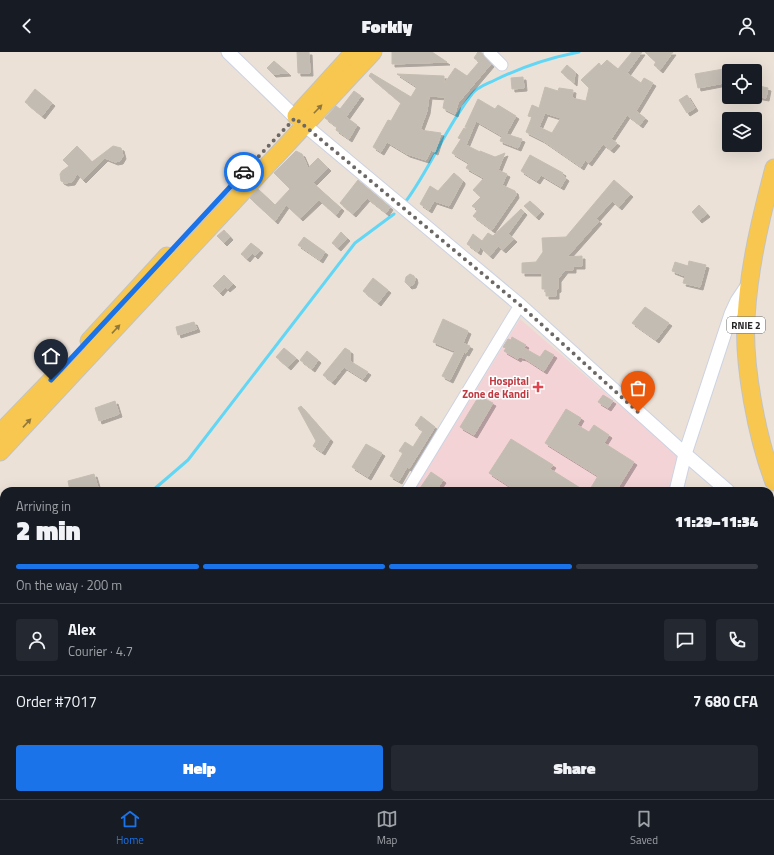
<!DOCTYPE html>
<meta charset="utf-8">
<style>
:root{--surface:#171b24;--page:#242831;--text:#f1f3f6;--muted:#9ea1a6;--line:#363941;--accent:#1a73e8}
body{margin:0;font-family:"Titillium Web",sans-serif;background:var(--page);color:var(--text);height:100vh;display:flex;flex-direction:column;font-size:15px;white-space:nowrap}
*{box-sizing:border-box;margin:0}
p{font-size:13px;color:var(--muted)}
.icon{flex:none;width:22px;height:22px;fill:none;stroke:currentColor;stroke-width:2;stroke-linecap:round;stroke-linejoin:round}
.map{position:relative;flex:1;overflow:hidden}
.sheet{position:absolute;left:0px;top:435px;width:774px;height:312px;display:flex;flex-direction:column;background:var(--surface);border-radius:12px 12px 0 0;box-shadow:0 4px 16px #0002}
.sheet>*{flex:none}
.tools{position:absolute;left:722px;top:12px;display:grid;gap:8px}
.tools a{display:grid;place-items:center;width:40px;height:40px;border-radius:4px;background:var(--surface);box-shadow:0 4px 16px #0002;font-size:20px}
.pin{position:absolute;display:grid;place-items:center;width:34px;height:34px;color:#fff;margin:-41px -17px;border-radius:50% 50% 50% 0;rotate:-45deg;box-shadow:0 0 4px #0007}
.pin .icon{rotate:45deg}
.courier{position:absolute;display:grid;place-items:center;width:40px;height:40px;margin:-20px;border:3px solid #1a73e8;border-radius:50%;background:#fff;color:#222;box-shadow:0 1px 5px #0007}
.summary em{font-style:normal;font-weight:800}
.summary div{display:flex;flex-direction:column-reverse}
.summary{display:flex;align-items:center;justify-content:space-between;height:68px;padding:0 16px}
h1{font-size:26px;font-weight:800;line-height:30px}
.bar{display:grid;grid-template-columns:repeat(4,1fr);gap:6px 4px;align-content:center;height:48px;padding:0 16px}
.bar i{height:5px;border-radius:3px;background:var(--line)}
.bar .current{background:var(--accent)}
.bar p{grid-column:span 4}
.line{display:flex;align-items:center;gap:10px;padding:0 16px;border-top:1px solid var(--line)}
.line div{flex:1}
.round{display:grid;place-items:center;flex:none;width:42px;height:42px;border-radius:4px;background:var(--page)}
.action{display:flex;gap:8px;margin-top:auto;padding:8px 16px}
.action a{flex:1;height:46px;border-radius:4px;background:var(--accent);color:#fff;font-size:16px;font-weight:800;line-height:46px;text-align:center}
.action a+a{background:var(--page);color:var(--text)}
header{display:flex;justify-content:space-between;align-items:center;height:52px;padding:0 16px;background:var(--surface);font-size:18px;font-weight:800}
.menu{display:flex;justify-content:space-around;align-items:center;height:56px;border-top:1px solid var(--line);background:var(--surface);font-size:11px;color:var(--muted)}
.menu a{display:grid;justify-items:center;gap:2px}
.menu .current{color:var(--accent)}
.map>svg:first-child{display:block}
</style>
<header><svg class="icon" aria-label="back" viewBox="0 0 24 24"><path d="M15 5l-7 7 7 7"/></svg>Forkly<svg class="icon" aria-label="person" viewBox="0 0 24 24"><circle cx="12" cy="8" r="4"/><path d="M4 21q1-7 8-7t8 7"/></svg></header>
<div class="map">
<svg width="774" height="747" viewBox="0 0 774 747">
<defs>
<filter id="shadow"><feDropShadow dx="3" dy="3" stdDeviation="0" flood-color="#0004"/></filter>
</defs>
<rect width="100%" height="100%" fill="#ebe1d7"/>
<!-- medical -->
<g fill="#f3d3d6">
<path d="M520,267L677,403L668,439H414Z"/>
<path d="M272,743H596L595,747H277Z"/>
</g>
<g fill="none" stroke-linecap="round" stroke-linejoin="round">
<!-- stream -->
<g stroke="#62d6f5" stroke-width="3">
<path d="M406,149C431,115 446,75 472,42C477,35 487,32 495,28C524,14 548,6 579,0"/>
<path d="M152,439L188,408L355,191L394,162"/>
</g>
</g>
<!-- building -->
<g fill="#c2bcb3" stroke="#c6bdb1" fill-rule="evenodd" filter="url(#shadow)">
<path d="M297,0H309L310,21H298Z"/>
<path d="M392,0H432L447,10L392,12Z"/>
<path d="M478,0L482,1L491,12L458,51L455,62L443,56L445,45L429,44L427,59L420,78L441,81L435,100L431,98L426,108L407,102L387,90L381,100L373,95L388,68L391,69L401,51L369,24L371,21L411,45L417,35L397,22L444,24V32L455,16L467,24L479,10L474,6Z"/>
<path d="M632,0H642L627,21L641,31L644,26L653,31L636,59L645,66L640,73L627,63L611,87L617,91L611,98L603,92L589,111L585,108L581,115L542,88L526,80L532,65L528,64L532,53L539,56L545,35L558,39L559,36L573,38L572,46L586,49L589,36L581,28L599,11L601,14L607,8L618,17ZM545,61L561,66L552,81L539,75Z"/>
<path d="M645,0H673L660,18L654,13L656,10Z"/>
<path d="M274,9L288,21L273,22L267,16Z"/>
<path d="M567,13L575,20L574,31L561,20Z"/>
<path d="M729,16V30L698,36L695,22Z"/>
<path d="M523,25L524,36L512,37L511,26Z"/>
<path d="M755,33L768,36L766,46L755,44Z"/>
<path d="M35,37L52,51L42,64L25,50Z"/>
<path d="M354,39L361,44L346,65L357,73L349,87L336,78L337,75L325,66L336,54L340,57Z"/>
<path d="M687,43L695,56L687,61L679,48Z"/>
<path d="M478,47L495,57L498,53L516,64L506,82L522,87L518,96L500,89L502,84L476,69L466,93L480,100V99L495,105L505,101L498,118L507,122L502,133L515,139L516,143L492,178L473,164L478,158L472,154L481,145L473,138L484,126L466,116L469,111L452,101L461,87L458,86L464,76L466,77L467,76L465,75Z"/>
<path d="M77,94L92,110L113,94L121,96L123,104L120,109L115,110L105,106L83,128L77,122L72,130L65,131L61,129L60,122L62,119L69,114L63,108Z"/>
<path d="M296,99L302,102L308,116L318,106L328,116L313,131L341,156L336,163L319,148L300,166L286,153L275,169L250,146L258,137L275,153L290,137L274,121Z"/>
<path d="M530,103L563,121L562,123L566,126L561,135L541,123L537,129L521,119Z"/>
<path d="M454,121L462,128V130L449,154L434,149L429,158L420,152L430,134L438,139Z"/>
<path d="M358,128L390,155L386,161L367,146L353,162L340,151Z"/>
<path d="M614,128L630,142L619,155L612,149L596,167L599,169L567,205L582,204V214H573V218H565L558,227V237L556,238V244H546V237H542V221H522V211L536,210L543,200L542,186L566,185Z"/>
<path d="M530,149L541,159L536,165L524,154Z"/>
<path d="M699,153L707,162L699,168L692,160Z"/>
<path d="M521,157L524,160L508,182L514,187L503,198L498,194L490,204L480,195L478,200L467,192L473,182L482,189L488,181L493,184Z"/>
<path d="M224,178L230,185L224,191L217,184Z"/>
<path d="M341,180L347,186L338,196L332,191Z"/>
<path d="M304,185L325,200L320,208L298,193Z"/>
<path d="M251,191L260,198L255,204L252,201L247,207L241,202Z"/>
<path d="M689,209L706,213L700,235L683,231L685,224L672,219L675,210L688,214Z"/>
<path d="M410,222L414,224L415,228L413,233L409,234L405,230L406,225Z"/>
<path d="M224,223L233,232L227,237L225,235L220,241L213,234Z"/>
<path d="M373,226L388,238L378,251L363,239Z"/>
<path d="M645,255L669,271L656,288L632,271Z"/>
<path d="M443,267L468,279L463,291L470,294L466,301L464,300L450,328L442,324L455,299L433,290Z"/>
<path d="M194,270L197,277L178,283L176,275Z"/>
<path d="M512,285L526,293L524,296L540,305L545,298L554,303L544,319L524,306L519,305L518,307L504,299L506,296L503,295L508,287L511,288Z"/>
<path d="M284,296L296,306L288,315L276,305Z"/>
<path d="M345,296L350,299V309L368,320L363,327L344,315L332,330L323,323Z"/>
<path d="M307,299L318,308L312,317L300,308Z"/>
<path d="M603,343L613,349L608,356L598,350Z"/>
<path d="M479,344L493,351L474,383L460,375Z"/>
<path d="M115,349L119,362L99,369L95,356Z"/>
<path d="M301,354L330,387L322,400L313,394L316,389L298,356Z"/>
<path d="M566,357L581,366L577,373L589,380L594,373L609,383L604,391L634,410L616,439H589L598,424L545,391Z"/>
<path d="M421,364L435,375L409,417L407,415L399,429L390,424L403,401L399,399L405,390L413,395L423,379L415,373Z"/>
<path d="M511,387L553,413L550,417L585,439H517L489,421Z"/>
<path d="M366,392L382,401L368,425L352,415Z"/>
<path d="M431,420L443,428L436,439H418Z"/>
<path d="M94,422L99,439H70L68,429Z"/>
</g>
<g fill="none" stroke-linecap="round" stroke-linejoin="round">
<!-- minor casing -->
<g stroke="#ccd2e2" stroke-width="13">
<g id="minor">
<path d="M489,0L502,13"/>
<path d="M407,439L520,253"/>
<path d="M0,715L4,718"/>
<path d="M303,743L308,747"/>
<path d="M331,743V747"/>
<path d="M159,747L160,745"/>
<path d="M343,747L345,743"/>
<path d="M399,747L404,743"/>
</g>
</g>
<!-- tertiary casing -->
<g stroke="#ccd2e2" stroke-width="15">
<g id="tertiary">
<path d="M228,0L295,65L520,253L685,402L728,439"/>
<path d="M676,439L685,402L731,262L737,249L749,231"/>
<path d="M770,474L774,477"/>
<path d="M602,747L603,743"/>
</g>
</g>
<!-- primary casing -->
<g stroke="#c3c3c3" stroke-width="19">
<g id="primary">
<path d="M296,64L354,0"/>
<path d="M774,116C761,165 749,214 746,266C743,313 757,386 774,430"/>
<path d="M89,289L167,204"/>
<path d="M0,381L55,324"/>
<path d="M0,400L373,0"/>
</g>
</g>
<!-- minor -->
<use href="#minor" stroke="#fff" stroke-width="11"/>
<!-- tertiary -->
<use href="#tertiary" stroke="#fff" stroke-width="13"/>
<!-- primary -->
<use href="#primary" stroke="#f8c74f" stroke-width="17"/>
</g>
<!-- one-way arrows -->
<defs><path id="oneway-solid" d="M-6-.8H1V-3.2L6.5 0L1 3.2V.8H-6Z"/></defs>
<g fill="#90773b">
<use href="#oneway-solid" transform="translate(318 57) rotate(-46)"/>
<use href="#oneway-solid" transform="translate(116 277) rotate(-47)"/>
<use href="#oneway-solid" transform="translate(27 371) rotate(-47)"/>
</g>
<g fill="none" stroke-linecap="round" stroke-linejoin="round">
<!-- done -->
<path stroke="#6c6865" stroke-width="4" stroke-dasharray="0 7.2" d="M244,120L295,66L520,253L638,360"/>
<!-- route -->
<path stroke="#1a73e8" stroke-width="5" d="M51,328L244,120"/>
</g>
<!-- markers -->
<path fill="#e0444e" stroke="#fff" stroke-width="1.5" d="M536 329h4v4h4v4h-4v4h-4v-4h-4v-4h4z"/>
<g text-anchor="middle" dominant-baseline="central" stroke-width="3" stroke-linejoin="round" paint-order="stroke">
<!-- shield labels -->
<rect fill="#fff" stroke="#686868" stroke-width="1" x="727" y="265" width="38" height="16" rx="3"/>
<g font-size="10" font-weight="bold" fill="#272727">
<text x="746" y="273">RNIE 2</text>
</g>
<!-- health labels -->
<g font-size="11" font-weight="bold" fill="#be3a42" stroke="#fff" text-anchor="end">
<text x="529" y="329">Hospital<tspan x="529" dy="13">Zone de Kandi</tspan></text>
</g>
</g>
</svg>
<div class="tools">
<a><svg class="icon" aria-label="locate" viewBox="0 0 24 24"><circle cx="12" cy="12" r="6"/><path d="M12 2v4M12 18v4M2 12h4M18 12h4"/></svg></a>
<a><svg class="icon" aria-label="layers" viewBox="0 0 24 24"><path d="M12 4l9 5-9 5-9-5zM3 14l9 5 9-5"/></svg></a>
</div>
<div class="pin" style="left:638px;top:360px;background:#ea580c"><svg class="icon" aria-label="bag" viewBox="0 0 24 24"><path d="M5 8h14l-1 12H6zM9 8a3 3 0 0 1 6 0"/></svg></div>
<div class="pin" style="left:51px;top:328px;background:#1f2937"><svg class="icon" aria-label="home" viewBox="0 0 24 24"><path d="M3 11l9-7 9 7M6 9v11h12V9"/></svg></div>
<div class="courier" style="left:244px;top:120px"><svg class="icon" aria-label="car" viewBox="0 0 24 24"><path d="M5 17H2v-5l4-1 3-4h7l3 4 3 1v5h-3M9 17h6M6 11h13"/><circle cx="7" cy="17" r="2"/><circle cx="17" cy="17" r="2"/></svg></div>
<section class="sheet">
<div class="summary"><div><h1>2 min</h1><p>Arriving in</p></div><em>11:29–11:34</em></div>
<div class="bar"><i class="current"></i><i class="current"></i><i class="current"></i><i></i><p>On the way · 200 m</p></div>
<div class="line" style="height:72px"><a class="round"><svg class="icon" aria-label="person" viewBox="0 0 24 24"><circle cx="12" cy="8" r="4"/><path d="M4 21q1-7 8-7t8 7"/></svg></a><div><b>Alex</b><p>Courier · 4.7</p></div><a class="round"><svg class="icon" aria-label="chat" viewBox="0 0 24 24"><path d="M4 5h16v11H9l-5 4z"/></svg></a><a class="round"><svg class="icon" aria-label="phone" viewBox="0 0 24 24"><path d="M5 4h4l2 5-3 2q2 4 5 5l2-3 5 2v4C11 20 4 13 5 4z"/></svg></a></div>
<div class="line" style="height:52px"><div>Order #7017</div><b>7 680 CFA</b></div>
<div class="action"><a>Help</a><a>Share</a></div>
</section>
</div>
<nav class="menu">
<a class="current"><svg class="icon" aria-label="home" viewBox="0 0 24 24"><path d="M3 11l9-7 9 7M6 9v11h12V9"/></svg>Home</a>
<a><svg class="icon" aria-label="map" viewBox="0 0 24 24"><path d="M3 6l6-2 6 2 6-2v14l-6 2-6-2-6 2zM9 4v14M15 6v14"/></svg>Map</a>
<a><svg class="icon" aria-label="saved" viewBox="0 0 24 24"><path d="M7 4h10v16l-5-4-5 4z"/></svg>Saved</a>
</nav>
